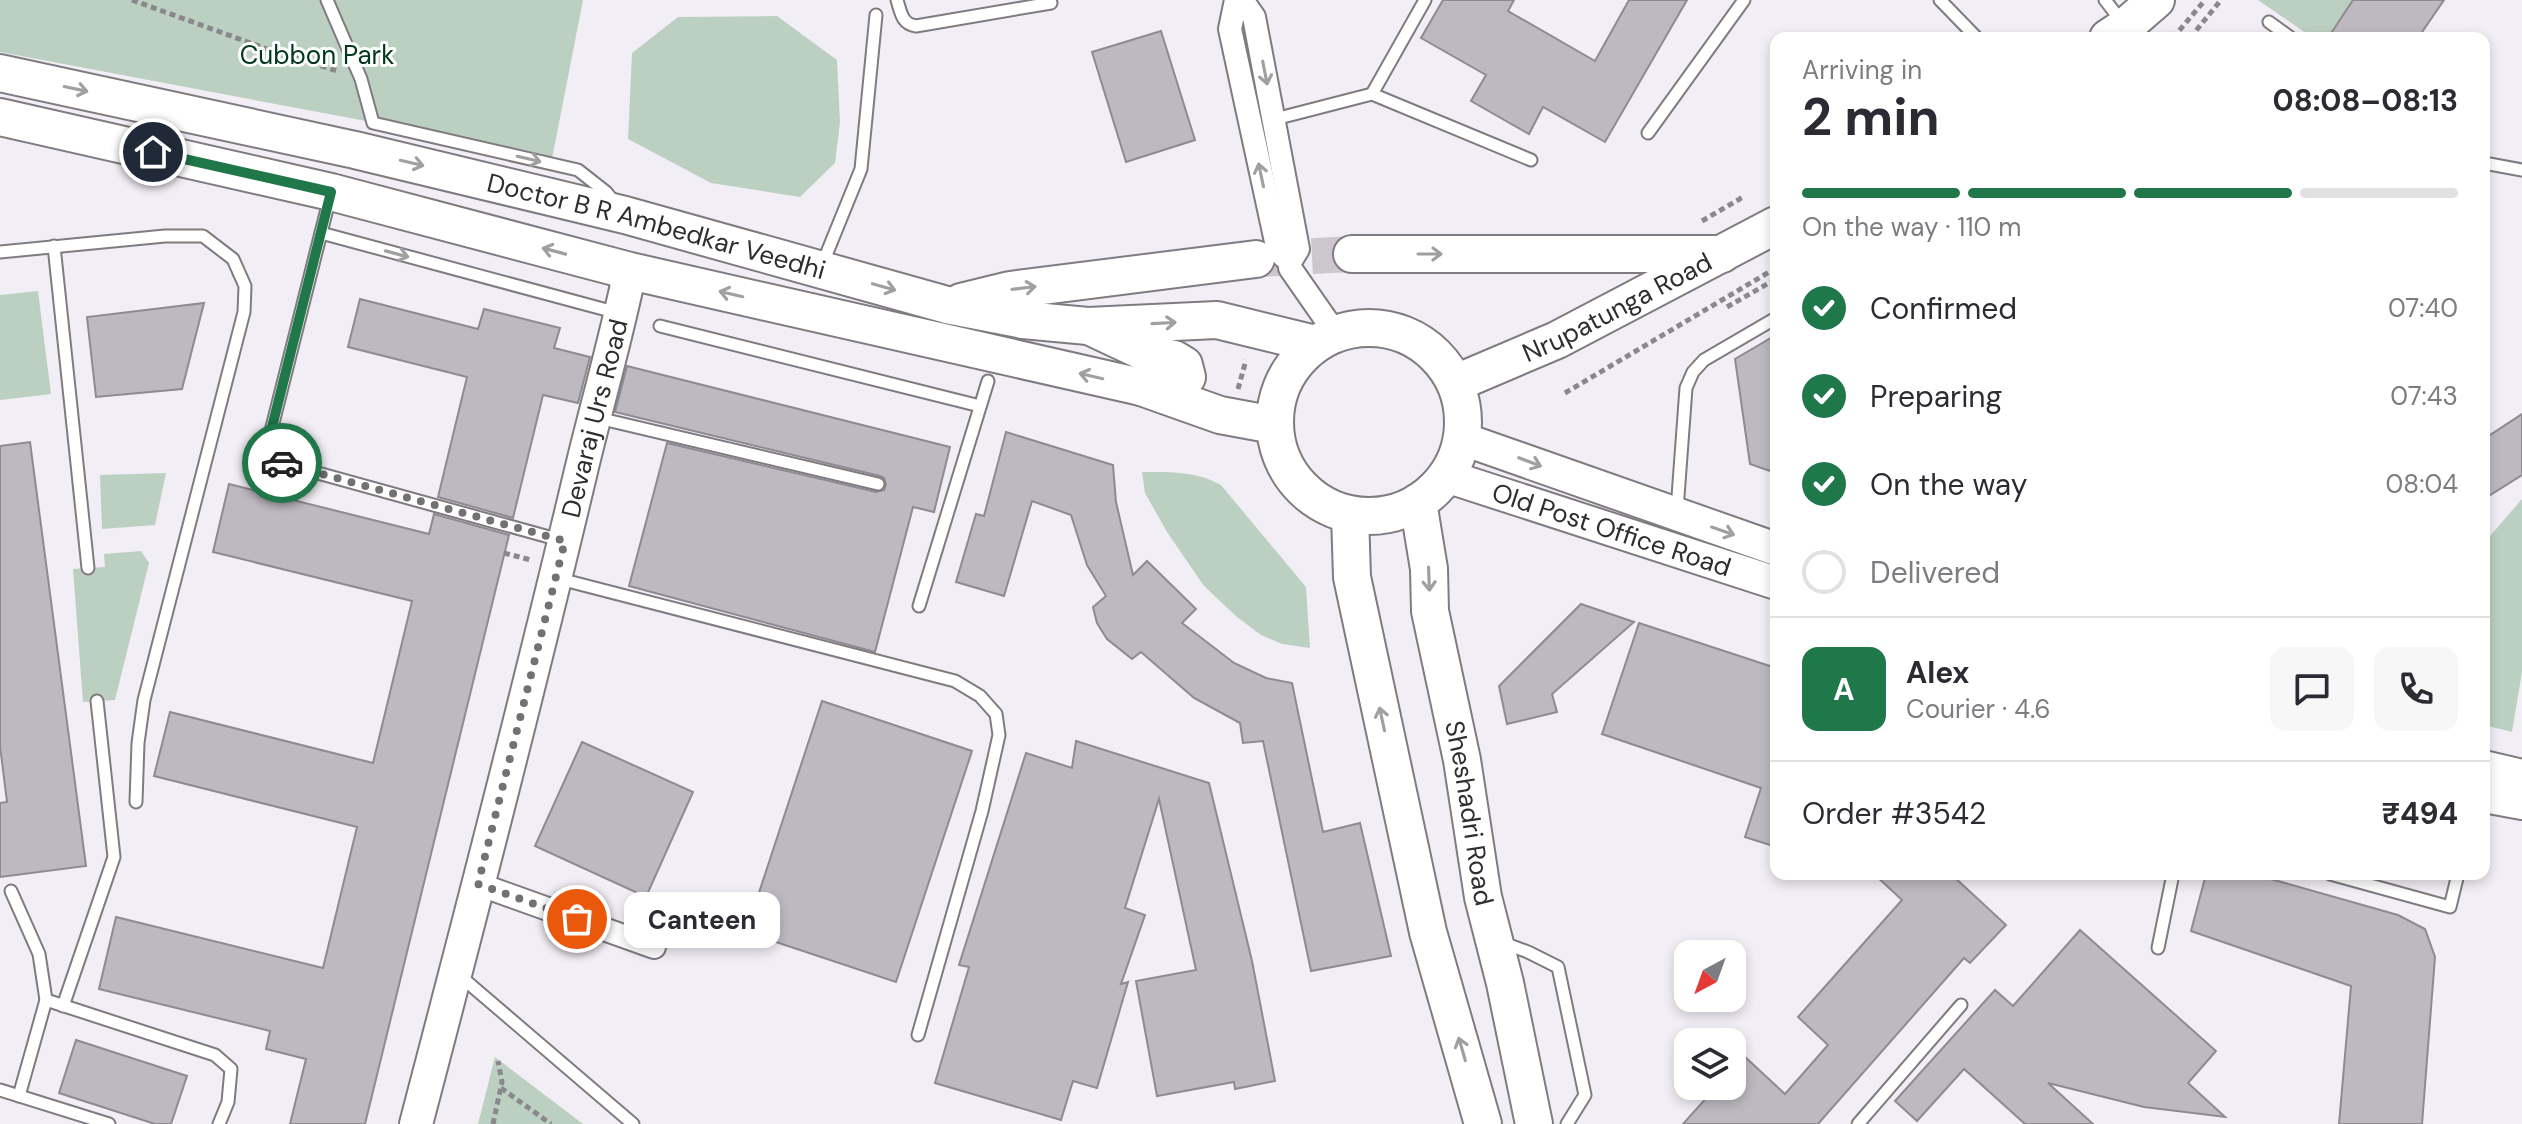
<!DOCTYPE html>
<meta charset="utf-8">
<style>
:root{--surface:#fff;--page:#f7f7f7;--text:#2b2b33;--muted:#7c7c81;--line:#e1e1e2;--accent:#1f774a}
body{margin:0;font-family:"DM Sans",sans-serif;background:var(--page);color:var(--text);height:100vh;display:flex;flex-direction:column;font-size:30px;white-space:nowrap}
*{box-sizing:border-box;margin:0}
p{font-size:26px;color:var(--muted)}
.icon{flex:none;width:44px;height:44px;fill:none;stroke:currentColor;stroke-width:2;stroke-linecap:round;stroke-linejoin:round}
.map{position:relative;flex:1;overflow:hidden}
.details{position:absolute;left:1770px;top:32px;width:720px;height:848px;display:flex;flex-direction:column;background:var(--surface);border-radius:16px;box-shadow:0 4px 12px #0003}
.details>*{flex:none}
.needle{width:52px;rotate:221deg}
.controls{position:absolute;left:1674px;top:940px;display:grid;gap:16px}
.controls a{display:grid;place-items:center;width:72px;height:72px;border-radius:16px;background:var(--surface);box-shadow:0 4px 12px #0003;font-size:40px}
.pin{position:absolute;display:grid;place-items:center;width:68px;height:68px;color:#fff;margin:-34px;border:4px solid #fff;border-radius:50%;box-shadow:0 2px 8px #0007}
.courier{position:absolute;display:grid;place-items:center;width:80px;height:80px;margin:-40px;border:6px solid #1f774a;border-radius:50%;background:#fff;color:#222;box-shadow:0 2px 10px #0007}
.bubble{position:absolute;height:56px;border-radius:16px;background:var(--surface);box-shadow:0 4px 12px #0003;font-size:26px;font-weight:700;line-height:56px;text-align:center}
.head em{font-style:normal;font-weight:700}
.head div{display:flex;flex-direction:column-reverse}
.head{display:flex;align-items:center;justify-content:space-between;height:136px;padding:0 32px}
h1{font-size:52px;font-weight:700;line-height:60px}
.bar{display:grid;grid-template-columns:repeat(4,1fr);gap:12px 8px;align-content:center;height:96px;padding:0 32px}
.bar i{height:10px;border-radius:6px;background:var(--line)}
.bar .selected{background:var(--accent)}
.bar p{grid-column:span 4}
.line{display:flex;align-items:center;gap:20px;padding:0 32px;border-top:2px solid var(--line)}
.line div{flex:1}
.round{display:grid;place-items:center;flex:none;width:84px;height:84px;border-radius:16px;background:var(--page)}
ol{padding:0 32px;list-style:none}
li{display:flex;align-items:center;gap:24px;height:88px}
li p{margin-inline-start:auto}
li .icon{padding:8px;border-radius:50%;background:var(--accent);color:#fff;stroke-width:4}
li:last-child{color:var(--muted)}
li i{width:44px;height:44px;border:4px solid var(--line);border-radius:50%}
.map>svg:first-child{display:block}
</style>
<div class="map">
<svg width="2522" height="1124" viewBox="0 0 2522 1124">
<rect width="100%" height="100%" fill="#f2eef5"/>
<!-- green -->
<g fill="#bcd0c2">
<path d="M0,0H583L551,164L403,128L0,52Z"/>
<path d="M2258,0H2353L2328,38H2313Z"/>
<path d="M777,16L837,60L840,122L835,163L800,197L711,183L628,139L632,53L678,17Z"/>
<path d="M38,291L51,394L0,400V295Z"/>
<path d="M1142,472C1171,472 1196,471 1221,485L1306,587L1310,648L1282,644L1261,635L1237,617L1204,586L1167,532L1145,493Z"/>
<path d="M166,473L155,525L102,529L100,475Z"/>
<path d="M2522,499V672L2512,732L2484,725V543Z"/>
<path d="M141,551L149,563L115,700L83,702L73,569L105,567L104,554Z"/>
<path d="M495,1057L583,1124H478Z"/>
</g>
<!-- building -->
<g fill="#bdb9c0" stroke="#8e8a90" stroke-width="2">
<path d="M1443,0H1514L1508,11L1595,61L1629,0H1687L1605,142L1543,107L1529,134L1471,101L1486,75L1421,38Z"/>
<path d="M2353,0H2444L2418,38H2328Z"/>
<path d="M1161,31L1195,140L1126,162L1092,52Z"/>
<path d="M360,299L478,329L484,309L560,328L554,348L590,357L578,403L543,395L513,518L438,497L467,377L348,347Z"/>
<path d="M204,303L182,389L96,397L87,317Z"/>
<path d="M1776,335V473L1750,464L1735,359Z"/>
<path d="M627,366L950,447L934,512L913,507L875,652L629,586L667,443L876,492L884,490L886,485L884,478L880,476L615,412Z"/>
<path d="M2522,414V475L2484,499V439Z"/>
<path d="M1006,432L1113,465L1116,502L1133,575L1147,561L1196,609L1182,623L1234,663L1266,678L1292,683L1323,832L1360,823L1391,956L1311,971L1263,741L1243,743L1240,723L1194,698L1141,652L1132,659L1107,639L1097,623L1093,607L1106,596L1087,565L1071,515L1032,501L1004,596L956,582L976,514L984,516Z"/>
<path d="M30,442L86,866L0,877V803L7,802L0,746V446Z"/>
<path d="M229,484L429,534L434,514L509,535L365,1124H290L306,1059L266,1049L270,1031L99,989L116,917L323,968L357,827L154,776L170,712L373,763L412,601L213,552Z"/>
<path d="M1581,604L1634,622L1552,694L1557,712L1507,724L1499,686Z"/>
<path d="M1639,623L1776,668V847L1745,837L1761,788L1602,734Z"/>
<path d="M822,701L972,751L896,982L746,932Z"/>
<path d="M1076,741L1209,783L1252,961L1275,1081L1235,1089L1234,1082L1157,1096L1136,981L1196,970L1159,799L1125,908L1145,915L1121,984L1128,982L1097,1088L1073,1081L1061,1120L935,1083L969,967L959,965L1026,753L1072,768Z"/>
<path d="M582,742L693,792L646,897L535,846Z"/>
<path d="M1874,874H1951L2006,925L1970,963L1964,958L1818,1124H1683L1717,1086H1732V1070L1744,1056L1785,1094L1828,1045L1798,1017L1902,900Z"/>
<path d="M2206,874H2253L2398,915L2425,929L2435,957L2422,1124H2339L2351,986L2191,931Z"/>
<path d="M2080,930L2216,1051L2188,1083L2225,1117L2144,1107L2048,1083L2093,1124H2025L1964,1069L1917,1121L1895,1101L1995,990L2013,1006Z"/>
<path d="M76,1040L187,1076L171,1124H155L59,1093Z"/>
</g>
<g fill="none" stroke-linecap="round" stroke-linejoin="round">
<!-- primary-tunnel -->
<path stroke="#cbc7cd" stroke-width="36" stroke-dasharray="36 18" stroke-linecap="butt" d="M1258,259L1352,254"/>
<!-- lane casing -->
<g stroke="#7f7b81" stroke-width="15">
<g id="lane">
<path d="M327,0L361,79L373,123L578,170L606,192L614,202"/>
<path d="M897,0C901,13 902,24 916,26L1051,3"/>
<path d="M1940,0L1977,38"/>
<path d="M2105,0L2123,23"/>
<path d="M2269,22L2291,38"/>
<path d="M1372,94L1425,0"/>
<path d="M1275,119L1372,94L1531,160"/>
<path d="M1648,133L1744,0"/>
<path d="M2484,163L2522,170"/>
<path d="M330,197L270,435L278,462L560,540"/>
<path d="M321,233L618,313"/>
<path d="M54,246L88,568"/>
<path d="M0,252L165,236H203L233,259L245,286L244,312L144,700L138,743L136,802"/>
<path d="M822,265L861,169L876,15"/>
<path d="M660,326L980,406"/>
<path d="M598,418L878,484"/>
<path d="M1677,510L1686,388L1693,372L1704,360L1776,318"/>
<path d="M556,578L955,681L980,696L996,714L999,735L982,811L918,1035"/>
<path d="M919,606L988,381"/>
<path d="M2330,874L2450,907L2458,874"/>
<path d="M11,891L39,954L46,1000"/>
<path d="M1501,942L1528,952L1558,967L1585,1095L1567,1124"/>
<path d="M2158,948L2173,874"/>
<path d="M459,975L633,1124"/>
<path d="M63,1006L114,857L97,701"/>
<path d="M0,1090L109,1124"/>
<path d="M19,1096L46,1000L215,1055L231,1069L228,1102L219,1124"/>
<path d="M1858,1124L1961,1005"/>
</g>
</g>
<!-- street casing -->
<g stroke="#7f7b81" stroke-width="26">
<g id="street">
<path d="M1236,0L1230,29L1278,251L1290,262V268L1336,334"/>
<path d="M1242,0L1254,17L1298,249L1290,262"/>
<path d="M478,884L654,947"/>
</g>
</g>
<!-- secondary casing -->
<g stroke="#7f7b81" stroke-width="36">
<g id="secondary">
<path d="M1463,439L1776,549"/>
<path id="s1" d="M1446,476L1776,583"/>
<path d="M2484,767L2522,776"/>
<path d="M2484,796L2522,803"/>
<path id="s2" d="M416,1124C473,907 529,690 581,471C597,404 616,339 630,271"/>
</g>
</g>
<!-- primary casing -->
<g stroke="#7f7b81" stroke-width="40">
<g id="primary">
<path d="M2108,38L2126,26L2156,0"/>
<path id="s3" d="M0,73L355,150L625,215L947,305L1023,320L1088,326L1217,320L1315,344"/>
<path d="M0,117L331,192L630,271L1141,387L1220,415L1274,425"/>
<path d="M1352,254H1722"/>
<path d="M961,302L1010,290L1256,259"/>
<circle cx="1369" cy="422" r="94"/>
<path d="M1093,328L1144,352L1174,359L1184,365L1187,377L1170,387H1141"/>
<path id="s4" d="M1456,383L1557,340L1776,225"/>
<path id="s5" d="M1418,502L1429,569L1430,611L1462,760L1483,897L1505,983L1534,1124"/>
<path d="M1350,515L1352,577L1428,932L1483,1124"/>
</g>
</g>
<!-- path -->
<g stroke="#8a888c" stroke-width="5" stroke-dasharray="6 4" stroke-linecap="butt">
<path d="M132,0L267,49L337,71"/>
<path d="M2173,38L2205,0"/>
<path d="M2190,38L2221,0"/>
<path d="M1702,221L1743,197"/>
<path d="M1727,307L1776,279"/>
<path d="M1238,389L1246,360"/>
<path d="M1565,393L1776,268"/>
<path d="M504,553L531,560"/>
<path d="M501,1088L551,1124"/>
<path d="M493,1124L502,1082L498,1061"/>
</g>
<!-- lane -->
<use href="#lane" stroke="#fff" stroke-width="11"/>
<!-- street -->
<use href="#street" stroke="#fff" stroke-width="22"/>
<!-- secondary -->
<use href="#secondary" stroke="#fff" stroke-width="32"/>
<!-- primary -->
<use href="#primary" stroke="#fff" stroke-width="36"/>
</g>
<!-- one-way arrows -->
<defs><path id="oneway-shaft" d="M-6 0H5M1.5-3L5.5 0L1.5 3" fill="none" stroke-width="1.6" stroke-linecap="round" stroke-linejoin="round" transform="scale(2)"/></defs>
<g stroke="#a1a0a1">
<use href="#oneway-shaft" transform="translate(1265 73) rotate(79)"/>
<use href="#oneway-shaft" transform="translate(76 89) rotate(12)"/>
<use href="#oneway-shaft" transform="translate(529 159) rotate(13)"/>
<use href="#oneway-shaft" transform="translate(412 163) rotate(13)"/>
<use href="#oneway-shaft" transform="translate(1261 175) rotate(-102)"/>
<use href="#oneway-shaft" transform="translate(554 251) rotate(-165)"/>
<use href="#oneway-shaft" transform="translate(397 254) rotate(15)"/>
<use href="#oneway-shaft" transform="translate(1430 254)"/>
<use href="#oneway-shaft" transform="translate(884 287) rotate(16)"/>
<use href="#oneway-shaft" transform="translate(1024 288) rotate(-7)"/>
<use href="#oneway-shaft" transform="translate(731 294) rotate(-167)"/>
<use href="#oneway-shaft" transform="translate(1164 323) rotate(-3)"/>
<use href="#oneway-shaft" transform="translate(1091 376) rotate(-167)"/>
<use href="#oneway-shaft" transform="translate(1530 462) rotate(21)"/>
<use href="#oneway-shaft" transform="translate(1723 531) rotate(19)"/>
<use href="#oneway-shaft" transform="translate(1429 579) rotate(88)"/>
<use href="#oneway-shaft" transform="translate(1382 719) rotate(-102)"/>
<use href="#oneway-shaft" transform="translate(1462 1049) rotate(-106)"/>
</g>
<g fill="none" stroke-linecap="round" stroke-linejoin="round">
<!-- done -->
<path stroke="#737174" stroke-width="8" stroke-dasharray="0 14.4" d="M282,463L565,541L478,884L577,919"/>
<!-- route -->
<path stroke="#1f774a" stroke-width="10" d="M153,152L331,192L270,435L278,462L282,463"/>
</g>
<g text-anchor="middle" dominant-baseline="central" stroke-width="6" stroke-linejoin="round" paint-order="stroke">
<!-- park labels -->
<g font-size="26" fill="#00371d" stroke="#fefdfe">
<text x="317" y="55">Cubbon Park</text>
</g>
<!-- street labels -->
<g font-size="26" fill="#2e2d2f" stroke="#fefdfe">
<text stroke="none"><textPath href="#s3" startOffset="674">Doctor B R Ambedkar Veedhi</textPath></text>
<text stroke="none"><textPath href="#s4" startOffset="178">Nrupatunga Road</textPath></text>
<text stroke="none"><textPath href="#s2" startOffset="728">Devaraj Urs Road</textPath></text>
<text stroke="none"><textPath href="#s1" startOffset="174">Old Post Office Road</textPath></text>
<text stroke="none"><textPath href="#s5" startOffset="316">Sheshadri Road</textPath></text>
</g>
</g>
</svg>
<div class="controls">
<a><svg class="needle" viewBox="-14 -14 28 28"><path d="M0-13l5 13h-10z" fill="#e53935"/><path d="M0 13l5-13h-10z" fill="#7c7c81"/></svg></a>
<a><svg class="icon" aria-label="layers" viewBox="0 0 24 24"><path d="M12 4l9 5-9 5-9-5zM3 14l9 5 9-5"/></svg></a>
</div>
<div class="pin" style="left:577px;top:919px;background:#ea580c"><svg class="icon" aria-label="bag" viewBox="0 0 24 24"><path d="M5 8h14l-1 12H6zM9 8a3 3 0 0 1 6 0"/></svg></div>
<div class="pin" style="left:153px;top:152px;background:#1f2937"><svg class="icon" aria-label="home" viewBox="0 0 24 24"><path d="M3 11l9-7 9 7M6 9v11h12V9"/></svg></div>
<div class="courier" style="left:282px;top:463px"><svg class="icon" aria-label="car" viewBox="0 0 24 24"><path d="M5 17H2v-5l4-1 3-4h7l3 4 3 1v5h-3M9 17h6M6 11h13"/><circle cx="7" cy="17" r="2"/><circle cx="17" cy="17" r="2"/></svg></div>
<div class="bubble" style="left:624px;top:892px;width:156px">Canteen</div>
<section class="details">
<div class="head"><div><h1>2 min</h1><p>Arriving in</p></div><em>08:08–08:13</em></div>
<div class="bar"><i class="selected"></i><i class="selected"></i><i class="selected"></i><i></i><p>On the way · 110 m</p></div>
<ol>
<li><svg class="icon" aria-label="check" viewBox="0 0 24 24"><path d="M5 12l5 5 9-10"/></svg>Confirmed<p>07:40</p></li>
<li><svg class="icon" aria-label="check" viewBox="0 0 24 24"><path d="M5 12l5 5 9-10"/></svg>Preparing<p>07:43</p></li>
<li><svg class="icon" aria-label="check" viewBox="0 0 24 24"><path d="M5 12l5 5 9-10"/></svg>On the way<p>08:04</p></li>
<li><i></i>Delivered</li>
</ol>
<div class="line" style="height:144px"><b class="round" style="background:var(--accent);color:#fff">A</b><div><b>Alex</b><p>Courier · 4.6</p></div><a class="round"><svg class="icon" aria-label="chat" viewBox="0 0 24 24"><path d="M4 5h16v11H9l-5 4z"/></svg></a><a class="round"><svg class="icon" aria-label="phone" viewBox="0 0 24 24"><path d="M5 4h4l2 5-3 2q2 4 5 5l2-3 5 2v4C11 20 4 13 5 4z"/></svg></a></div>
<div class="line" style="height:104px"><div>Order #3542</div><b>₹494</b></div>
</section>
</div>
